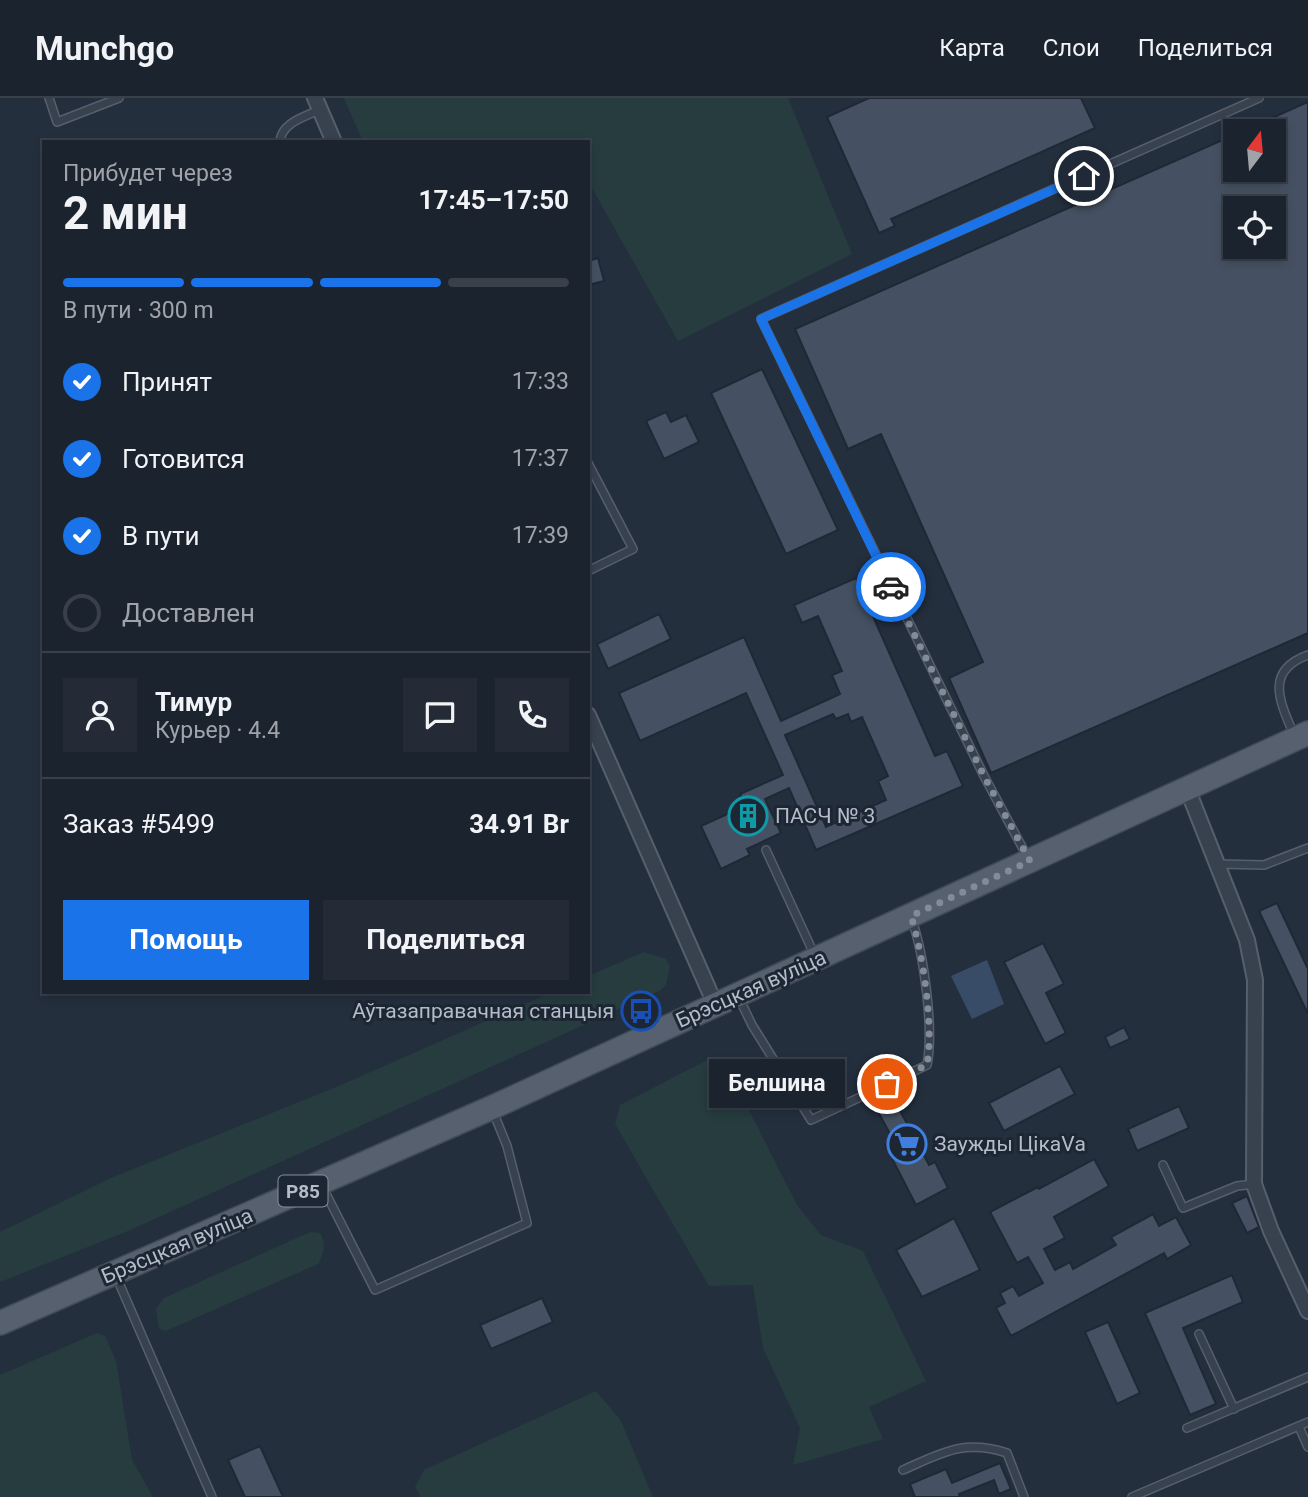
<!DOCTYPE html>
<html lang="ru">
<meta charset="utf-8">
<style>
:root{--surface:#1b232e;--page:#242b36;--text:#f1f3f6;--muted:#a0a4aa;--line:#39404a;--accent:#1a73e8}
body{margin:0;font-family:Roboto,sans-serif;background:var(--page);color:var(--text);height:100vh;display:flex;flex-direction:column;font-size:26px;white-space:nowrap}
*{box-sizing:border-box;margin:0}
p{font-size:23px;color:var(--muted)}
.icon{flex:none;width:38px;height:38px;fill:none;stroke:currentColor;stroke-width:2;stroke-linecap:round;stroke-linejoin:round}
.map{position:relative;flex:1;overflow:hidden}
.sheet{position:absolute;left:42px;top:42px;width:548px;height:854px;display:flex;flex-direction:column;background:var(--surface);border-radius:0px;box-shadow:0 4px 10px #0003,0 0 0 2px var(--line)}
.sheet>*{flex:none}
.needle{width:46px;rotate:16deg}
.controls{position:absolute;left:1223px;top:21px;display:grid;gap:14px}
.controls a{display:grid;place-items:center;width:63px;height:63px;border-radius:0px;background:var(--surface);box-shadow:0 4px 10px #0003,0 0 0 2px var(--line);font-size:35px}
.pin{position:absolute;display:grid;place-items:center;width:60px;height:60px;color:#fff;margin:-30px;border:4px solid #fff;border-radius:50%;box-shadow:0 2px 7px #0007}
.courier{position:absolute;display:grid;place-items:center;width:70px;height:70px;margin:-35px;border:5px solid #1a73e8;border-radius:50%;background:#fff;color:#222;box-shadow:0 2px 9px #0007}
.bubble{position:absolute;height:49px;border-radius:0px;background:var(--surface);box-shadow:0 4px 10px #0003,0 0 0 2px var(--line);font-size:23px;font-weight:700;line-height:49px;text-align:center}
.headline em{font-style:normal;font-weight:700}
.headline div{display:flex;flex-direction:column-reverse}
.headline{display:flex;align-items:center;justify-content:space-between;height:119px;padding:0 21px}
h1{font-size:46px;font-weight:700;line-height:52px}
.bar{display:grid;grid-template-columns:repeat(4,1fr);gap:10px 7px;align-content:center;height:84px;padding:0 21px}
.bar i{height:9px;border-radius:5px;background:var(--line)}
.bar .current{background:var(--accent)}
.bar p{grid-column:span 4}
.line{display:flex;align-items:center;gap:18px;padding:0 21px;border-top:2px solid var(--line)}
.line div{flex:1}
.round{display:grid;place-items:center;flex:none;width:74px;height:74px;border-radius:0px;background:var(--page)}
ol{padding:0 21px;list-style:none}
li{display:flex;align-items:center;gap:21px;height:77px}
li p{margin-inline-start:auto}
li .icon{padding:7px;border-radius:50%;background:var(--accent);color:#fff;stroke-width:4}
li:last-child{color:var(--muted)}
li i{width:38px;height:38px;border:4px solid var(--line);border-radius:50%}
.primary-button{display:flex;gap:14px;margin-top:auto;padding:14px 21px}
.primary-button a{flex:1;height:80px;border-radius:0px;background:var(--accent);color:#fff;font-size:28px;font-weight:700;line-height:80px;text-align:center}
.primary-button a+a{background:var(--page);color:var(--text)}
header{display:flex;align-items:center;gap:42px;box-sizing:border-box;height:98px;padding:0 35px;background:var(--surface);border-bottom:2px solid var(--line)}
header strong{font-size:33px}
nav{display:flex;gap:38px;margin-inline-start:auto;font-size:24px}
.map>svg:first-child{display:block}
</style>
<header>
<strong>Munchgo</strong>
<nav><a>Карта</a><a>Слои</a><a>Поделиться</a></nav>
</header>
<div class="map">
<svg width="1308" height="1399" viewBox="0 0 1308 1399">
<rect width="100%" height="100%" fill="#242f3e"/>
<!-- green -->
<g fill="#263c3f">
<path d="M344,0H788L852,156L678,243L588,83V44H363Z"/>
<path d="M644,854L666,861L670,868L666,887L661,892L128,1133L0,1184V1134L111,1080L341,987L552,894H588V878Z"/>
<path d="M713,959L725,965L797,1107L821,1137L863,1153L926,1283L869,1309L883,1341L793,1367L800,1330L763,1250L753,1187L709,1188L615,1026L620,1007Z"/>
<path d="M310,1134L320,1135C327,1146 324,1155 318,1166L166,1233L159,1231L156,1211L164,1200Z"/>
<path d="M97,1235L105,1238L116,1263L132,1362L153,1399H0V1277Z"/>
<path d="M596,1293L620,1321L653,1399H421L415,1389L424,1372Z"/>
</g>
<!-- water -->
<path fill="#394c67" d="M987,862L1004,906L972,921L951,878Z"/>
<!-- building -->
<g fill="#455162" stroke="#1f2835" stroke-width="2" fill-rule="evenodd">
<path d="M869,0H1081L1095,30L891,121L895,128L879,135L827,19Z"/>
<path d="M1308,4V535L991,675L949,580L983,564L881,336L848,351L795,231L1236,36V72H1274V33H1243ZM1236,110H1274V149H1236Z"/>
<path d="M598,160L604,183L588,187V163Z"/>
<path d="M762,271L838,432L786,456L711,295Z"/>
<path d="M666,314L671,324L686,317L699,344L664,361L646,323Z"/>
<path d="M856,480L935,658L947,653L963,688L816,752L789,690L765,701L781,735L747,751L750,757L721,771L701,728L745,708L740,696L783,677L746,595L640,643L619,595L744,539L781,623L827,602L840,596L832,577L842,573L818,518L802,525L794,507ZM833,616L836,621L848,616L851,624L862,619L888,678L878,683L886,702L826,729L785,637Z"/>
<path d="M659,516L671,541L608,571L597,546Z"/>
<path d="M1277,805L1308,871V916L1259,813Z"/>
<path d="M1043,845L1064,886L1046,895L1066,935L1045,946L1004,864Z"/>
<path d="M1124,929L1130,941L1110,950L1105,939Z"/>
<path d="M877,967L884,981L881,985L882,989L889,992L929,1067L935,1064L948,1090L916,1107L885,1047L894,1043L871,1001L875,993L872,990H866L859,976Z"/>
<path d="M1060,968L1075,996L1004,1033L989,1005Z"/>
<path d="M1179,1008L1189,1030L1137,1053L1128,1031Z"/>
<path d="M1094,1061L1109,1088L1054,1119L1065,1140L1044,1151L1055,1172L1070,1164L1073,1171L1116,1147L1111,1139L1153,1116L1159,1128L1176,1119L1191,1147L1167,1161L1164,1155L1011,1238L996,1210L1005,1205L1000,1195L1013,1188L1019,1198L1043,1185L1028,1159L1017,1165L990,1114L1038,1089L1039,1091Z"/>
<path d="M1247,1098L1259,1129L1247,1135L1232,1105Z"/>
<path d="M954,1120L980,1172L922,1199L896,1152Z"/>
<path d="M1232,1177L1243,1204L1183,1230L1216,1306L1190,1317L1145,1215Z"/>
<path d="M542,1200L553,1224L491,1251L480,1227Z"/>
<path d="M1108,1224L1140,1295L1117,1306L1085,1234Z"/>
<path d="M260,1348L283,1399H245L228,1362Z"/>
<path d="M1000,1365L1011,1391L999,1396L994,1382L959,1396L960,1399H915L910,1386L946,1371L952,1385Z"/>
</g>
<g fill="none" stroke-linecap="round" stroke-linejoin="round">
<!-- lane casing -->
<g stroke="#565f6c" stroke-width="10">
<g id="lane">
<path d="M49,0L57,24L119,0"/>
<path d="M280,44C281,25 304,19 319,12"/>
<path d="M588,365L633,451L588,473"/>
<path d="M1294,637C1280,604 1264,573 1308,557"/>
<path d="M766,752L815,858"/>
<path d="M1028,760L984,678L761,221L1259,0"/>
<path d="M1218,766L1264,767L1308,750"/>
<path d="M739,900L752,927L811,1022L869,995"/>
<path d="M887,986L927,967C934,931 924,857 912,822"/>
<path d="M1163,1067L1183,1110L1237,1088L1254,1086"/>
<path d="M321,1086L375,1192L527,1125L507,1048L492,1011"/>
<path d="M116,1178L212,1399"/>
<path d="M1199,1236L1234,1311"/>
<path d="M1299,1329L1308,1349"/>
<path d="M1187,1330L1308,1279"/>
<path d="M903,1372C942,1355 963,1341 1007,1355L1024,1399"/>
<path d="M1132,1399L1308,1324"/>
</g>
</g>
<!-- street casing -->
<g stroke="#565f6c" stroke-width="18">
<g id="street">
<path d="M315,0L334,44"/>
<path d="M588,617L715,906"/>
<path d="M1187,690L1247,842L1255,882L1254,1086L1271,1133L1308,1213"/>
</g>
</g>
<!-- primary casing -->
<g stroke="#414a57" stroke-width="26">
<path id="primary" d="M0,1225L491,1010L1308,635"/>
</g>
<!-- lane -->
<use href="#lane" stroke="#38414e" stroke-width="7"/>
<!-- street -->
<use href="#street" stroke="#38414e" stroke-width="14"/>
<!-- primary -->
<use href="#primary" stroke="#56606e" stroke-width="23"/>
</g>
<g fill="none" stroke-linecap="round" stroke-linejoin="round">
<!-- done -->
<path stroke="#828b98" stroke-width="7" stroke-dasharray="0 12.6" d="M887,986L927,967C934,929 923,856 911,818L1030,763L984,678L891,489"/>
<!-- route -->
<path stroke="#1a73e8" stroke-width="9" d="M891,489L761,221L1084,78"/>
</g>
<!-- icons -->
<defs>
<g id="building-ring" transform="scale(2.0125)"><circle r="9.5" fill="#1d2633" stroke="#0f9aa8" stroke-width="1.5"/><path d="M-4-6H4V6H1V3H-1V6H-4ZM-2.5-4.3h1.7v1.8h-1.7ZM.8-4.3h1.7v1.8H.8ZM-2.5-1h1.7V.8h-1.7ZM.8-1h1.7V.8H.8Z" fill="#0f9aa8"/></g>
<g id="bus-ring" transform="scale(2.0125)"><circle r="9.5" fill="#1d2633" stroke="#1a4fb4" stroke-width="1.5"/><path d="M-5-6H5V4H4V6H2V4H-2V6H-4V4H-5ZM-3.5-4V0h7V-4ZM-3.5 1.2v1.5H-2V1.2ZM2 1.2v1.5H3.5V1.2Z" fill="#1a4fb4"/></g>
<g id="supermarket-ring" transform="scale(2.0125)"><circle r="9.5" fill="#1d2633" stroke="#3f7fe0" stroke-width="1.5"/><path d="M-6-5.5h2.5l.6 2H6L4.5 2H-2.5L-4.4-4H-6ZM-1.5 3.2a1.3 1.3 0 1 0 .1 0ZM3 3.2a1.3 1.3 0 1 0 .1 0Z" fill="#3f7fe0"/></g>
</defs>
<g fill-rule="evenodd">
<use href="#building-ring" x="748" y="718"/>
<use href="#bus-ring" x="641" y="913"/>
<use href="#supermarket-ring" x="907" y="1046"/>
</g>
<g text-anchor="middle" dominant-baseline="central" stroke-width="6" stroke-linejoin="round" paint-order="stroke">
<!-- shield labels -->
<rect fill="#1d2633" stroke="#878f9c" stroke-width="2" x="278.5" y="1077.5" width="49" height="31" rx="5"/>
<g font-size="19" font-weight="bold" fill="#b4bcc9">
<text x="303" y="1093">Р85</text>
</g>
<!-- poi labels -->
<g font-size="21" fill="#b4bcc9" stroke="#1d2633" text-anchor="start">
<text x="775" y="718">ПАСЧ № 3</text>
<text x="614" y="913" text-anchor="end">Аўтазаправачная станцыя</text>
<text x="934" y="1046">Заужды ЦікаVа</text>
</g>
<!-- street labels -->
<g font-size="21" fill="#b4bcc9" stroke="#1d2633">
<text transform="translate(751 891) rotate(-24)">Брэсцкая вуліца</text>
<text transform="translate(177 1148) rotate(-23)">Брэсцкая вуліца</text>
</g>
</g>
</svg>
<div class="controls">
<a><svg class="needle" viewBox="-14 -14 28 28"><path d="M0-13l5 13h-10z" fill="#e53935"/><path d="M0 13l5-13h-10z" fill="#a0a4aa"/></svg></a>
<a><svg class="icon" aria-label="locate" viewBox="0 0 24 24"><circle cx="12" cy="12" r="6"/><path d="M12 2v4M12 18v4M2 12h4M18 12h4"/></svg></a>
</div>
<div class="pin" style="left:887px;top:986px;background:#ea580c"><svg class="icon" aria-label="bag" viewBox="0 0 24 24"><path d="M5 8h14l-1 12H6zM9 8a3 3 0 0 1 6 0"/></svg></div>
<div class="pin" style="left:1084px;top:78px;background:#1f2937"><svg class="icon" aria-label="home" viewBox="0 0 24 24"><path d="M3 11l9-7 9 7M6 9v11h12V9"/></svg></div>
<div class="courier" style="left:891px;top:489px"><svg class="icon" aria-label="car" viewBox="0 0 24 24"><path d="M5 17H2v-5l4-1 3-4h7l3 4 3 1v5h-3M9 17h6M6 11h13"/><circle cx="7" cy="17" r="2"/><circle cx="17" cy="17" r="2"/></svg></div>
<div class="bubble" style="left:709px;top:961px;width:136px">Белшина</div>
<section class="sheet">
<div class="headline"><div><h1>2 мин</h1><p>Прибудет через</p></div><em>17:45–17:50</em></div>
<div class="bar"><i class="current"></i><i class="current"></i><i class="current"></i><i></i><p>В пути · 300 m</p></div>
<ol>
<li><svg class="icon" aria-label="check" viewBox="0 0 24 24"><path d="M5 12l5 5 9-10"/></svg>Принят<p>17:33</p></li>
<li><svg class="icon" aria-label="check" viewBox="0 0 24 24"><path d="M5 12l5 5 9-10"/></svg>Готовится<p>17:37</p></li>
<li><svg class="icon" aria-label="check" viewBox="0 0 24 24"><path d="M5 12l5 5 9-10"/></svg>В пути<p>17:39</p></li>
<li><i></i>Доставлен</li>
</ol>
<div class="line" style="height:126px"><a class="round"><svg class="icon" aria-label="person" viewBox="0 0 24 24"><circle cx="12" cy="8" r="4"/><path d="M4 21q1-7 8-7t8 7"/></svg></a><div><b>Тимур</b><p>Курьер · 4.4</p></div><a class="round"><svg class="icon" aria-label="chat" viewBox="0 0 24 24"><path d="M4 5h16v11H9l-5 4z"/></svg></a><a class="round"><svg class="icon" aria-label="phone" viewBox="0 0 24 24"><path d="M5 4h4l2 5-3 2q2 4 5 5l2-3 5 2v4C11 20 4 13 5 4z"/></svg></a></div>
<div class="line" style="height:91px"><div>Заказ #5499</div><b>34.91 Br</b></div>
<div class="primary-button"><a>Помощь</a><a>Поделиться</a></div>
</section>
</div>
